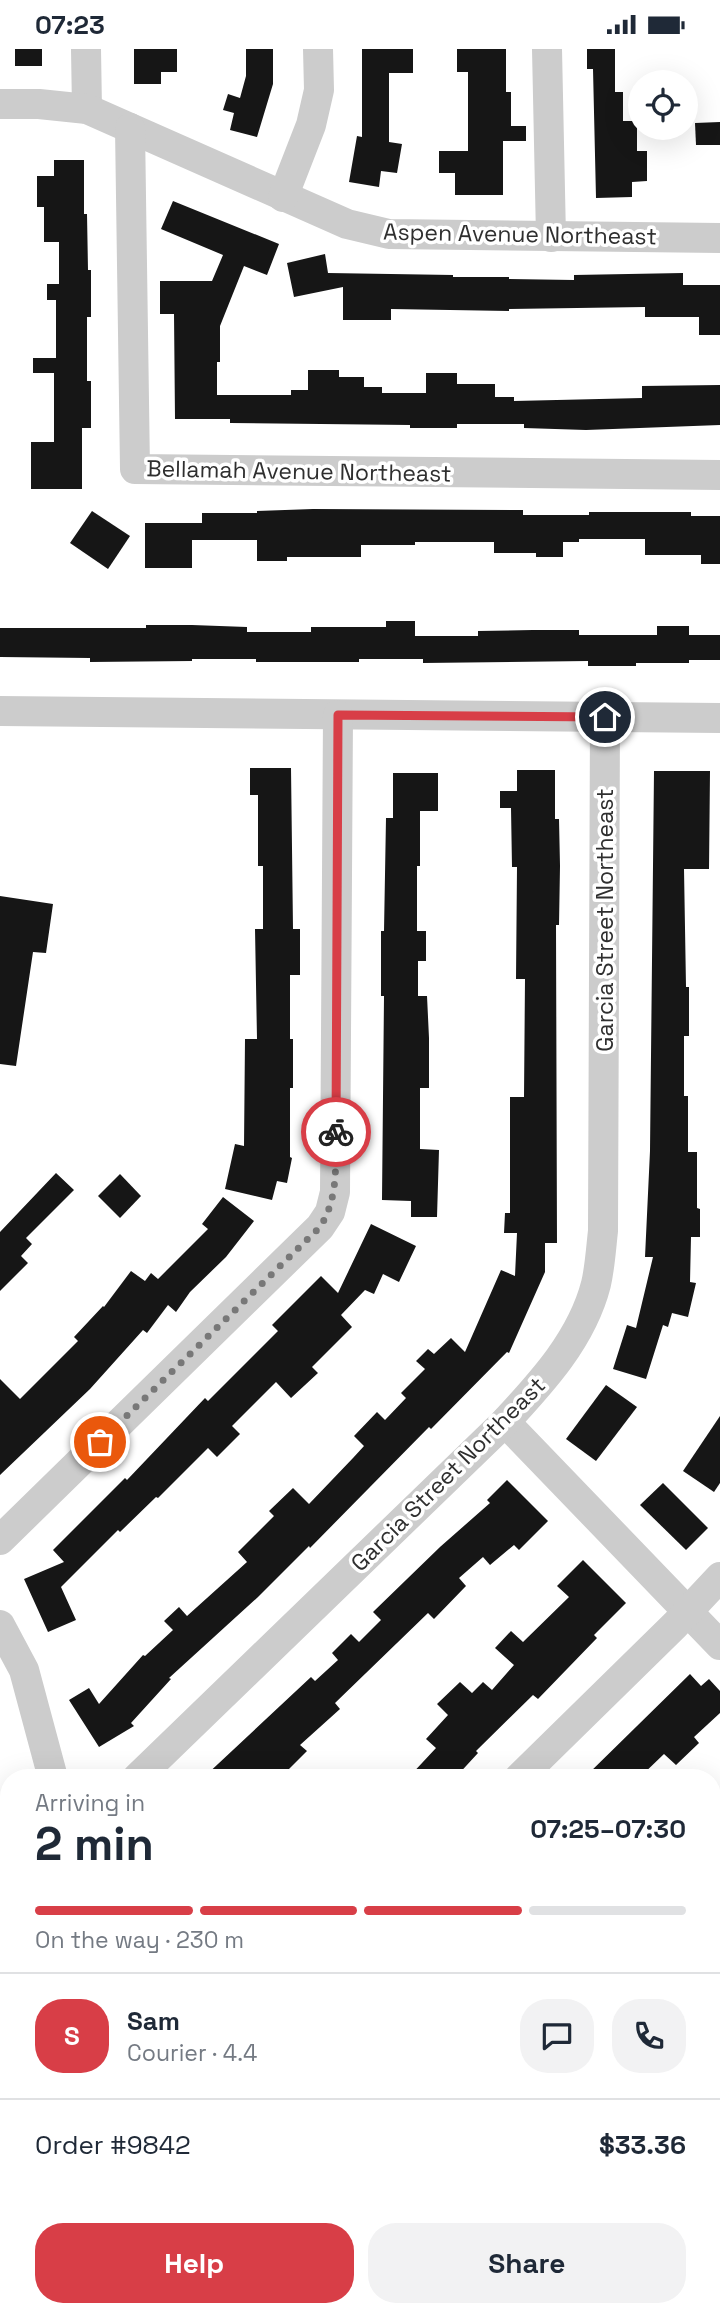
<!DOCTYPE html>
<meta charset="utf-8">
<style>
:root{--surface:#fff;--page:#f2f2f3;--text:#1f2937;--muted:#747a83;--line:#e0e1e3;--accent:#d83e47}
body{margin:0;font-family:"Space Grotesk",sans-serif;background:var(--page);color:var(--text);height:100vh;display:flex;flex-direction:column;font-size:26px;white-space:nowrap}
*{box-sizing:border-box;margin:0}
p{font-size:23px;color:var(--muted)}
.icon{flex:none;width:38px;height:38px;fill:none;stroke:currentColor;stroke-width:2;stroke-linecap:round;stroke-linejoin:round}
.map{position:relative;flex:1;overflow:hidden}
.sheet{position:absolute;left:0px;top:1720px;width:721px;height:548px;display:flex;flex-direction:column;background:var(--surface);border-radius:28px 28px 0 0;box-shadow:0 7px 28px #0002}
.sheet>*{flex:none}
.tools{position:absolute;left:628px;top:21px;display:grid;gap:14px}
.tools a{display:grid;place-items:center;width:70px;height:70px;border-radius:50%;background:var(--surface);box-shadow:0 7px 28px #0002;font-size:35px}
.pin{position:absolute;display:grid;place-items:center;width:60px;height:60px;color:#fff;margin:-30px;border:4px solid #fff;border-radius:50%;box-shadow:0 2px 7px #0007}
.courier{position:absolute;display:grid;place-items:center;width:70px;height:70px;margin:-35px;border:5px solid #d83e47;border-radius:50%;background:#fff;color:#222;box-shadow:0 2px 9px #0007}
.head em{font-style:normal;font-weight:700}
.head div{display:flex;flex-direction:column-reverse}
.head{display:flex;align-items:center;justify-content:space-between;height:119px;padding:0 35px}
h1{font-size:46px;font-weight:700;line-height:52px}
.bar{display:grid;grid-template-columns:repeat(4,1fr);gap:10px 7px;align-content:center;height:84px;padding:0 35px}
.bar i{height:9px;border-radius:5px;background:var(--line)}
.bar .selected{background:var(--accent)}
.bar p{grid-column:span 4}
.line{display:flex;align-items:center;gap:18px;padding:0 35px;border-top:2px solid var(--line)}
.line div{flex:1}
.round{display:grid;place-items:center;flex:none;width:74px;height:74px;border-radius:28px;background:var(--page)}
.primary-button{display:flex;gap:14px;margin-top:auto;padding:14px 35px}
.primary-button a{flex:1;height:80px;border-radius:28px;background:var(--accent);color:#fff;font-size:28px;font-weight:700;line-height:80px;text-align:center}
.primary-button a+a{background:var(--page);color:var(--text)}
.status{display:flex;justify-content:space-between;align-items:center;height:49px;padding:0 35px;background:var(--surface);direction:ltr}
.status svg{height:19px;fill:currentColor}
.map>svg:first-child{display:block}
</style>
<div class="status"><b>07:23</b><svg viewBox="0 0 49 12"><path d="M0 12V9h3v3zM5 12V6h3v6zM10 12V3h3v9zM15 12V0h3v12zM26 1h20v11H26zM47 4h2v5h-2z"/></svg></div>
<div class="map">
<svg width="720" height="2267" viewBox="0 0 720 2267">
<rect width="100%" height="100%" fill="#fff"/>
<!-- green -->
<g fill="#e5ebde">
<path d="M0,1874L9,1877V1952L0,1975Z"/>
<path d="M0,2077L9,2088V2259H23L20,2267H0Z"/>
</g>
<!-- building -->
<g fill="#161616">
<rect x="15" y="0" width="27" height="17"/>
<path d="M134,0H177V23H161V35H134Z"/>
<path d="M246,0H273V35L257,88L230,81L234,64L223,61L228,45L240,49L246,27Z"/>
<path d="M362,0H413V24H389V93L402,95L397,124L381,122L379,138L349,133L357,87L362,88Z"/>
<path d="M457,0H506V43H511V77H526V92H503V146H455V124H439V102H468V23H457Z"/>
<path d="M587,0H615V43H623V72H637V102H647V132L632,133V148L596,149L593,20H587Z"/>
<path d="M720,73V96H696L695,74Z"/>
<path d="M54,111H84V165H87L88,221H91V268H87V332H91V379H82V440H31V393H54V324H33V309H56V251H47V235H59V193H44V158H37V127H54Z"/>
<path d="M173,152L279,195L267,226L244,217L220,277V313H217V346H291V341H308V321H339V328H364V338H382V344H426V324H457V335H495V348H514V352L642,349V337L720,336V376L586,381L524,379V375H457V379H410V376L230,374V370H175L174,265H160V232H212L223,206L161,180Z"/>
<path d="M325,205L328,224L453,226V228H509V230L574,231V226L683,224V236H720V286H699V268H645V258L509,260V262L391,260V271H343V238L294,248L287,214Z"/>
<path d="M313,460L523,461V466H589V463H691V467H720V515H701V506H645V490H579V493H563V508H536V504H494V493H415V496H361V508H287V512H257V491H192V519H145V474H202V464H257V462Z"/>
<path d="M92,462L130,487L108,520L70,494Z"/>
<path d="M386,572H415V587H478V582L533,581H579V586H657V577H689V586H720V611H689V614H636V617H588V612L423,614V610H359V613H256V610H192V612L90,613V609L0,608V579H146V576H192L247,578V583H311V578H386Z"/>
<path d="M250,719H291L293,880H300V926H290V990H293V1039H290V1108L292,1109L287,1134L277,1132L272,1151L225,1140L235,1095L244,1097L245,990H257L255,880H263V817H258V746H250Z"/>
<path d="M517,721H555V770H559L560,817L559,876H556L557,1194H545V1223L509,1304L507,1303L431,1380L429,1378L310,1499L309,1497L258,1548L169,1629L171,1630L131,1674L134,1677L99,1698L69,1651L89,1639L99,1655L143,1606L145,1607L173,1581L164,1572L179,1558L187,1567L247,1513L238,1503L274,1467L269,1462L293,1439L309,1455L353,1409L364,1397L354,1387L377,1363L385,1371L406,1349L401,1344L425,1320L416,1312L428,1300L434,1305L451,1289L465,1303L501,1221L515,1227L517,1184H504L505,1164H510V1048H524L525,930H516L517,818H512L511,759H500V742H517Z"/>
<path d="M654,722H710L709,820H684L686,938H689V987H684V1047H688V1103H697V1159L700,1160V1188H691L690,1233L696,1234L688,1268L672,1264L668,1278L663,1276L646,1330L613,1320L627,1276L636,1279L653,1208H645L650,1102Z"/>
<path d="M393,724H438V762H420V817H417V882H426V912H418V947H427L429,989V1039H420V1100L439,1101L437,1168H411V1152L382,1151L384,947H381V882H384L386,769H393Z"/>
<path d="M0,847L53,855L46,904L33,903L16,1017L0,1015Z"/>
<path d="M56,1124L74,1141L26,1189L32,1195L21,1207L28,1214L0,1242V1183Z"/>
<path d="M120,1125L141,1147L120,1169L98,1147Z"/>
<path d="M223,1148L254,1172L226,1208L190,1243L176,1263L168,1256L147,1284L143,1281L90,1340L0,1426V1330L20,1350L78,1292L74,1288L103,1257L104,1258L131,1222L145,1232L151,1224L158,1230L208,1180L202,1175Z"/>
<path d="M371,1175L416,1197L399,1233L383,1225L374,1245L365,1241L341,1266L352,1278L312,1318L318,1324L291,1349L276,1333L232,1377L240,1385L217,1408L208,1399L158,1449L156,1448L120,1483L118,1481L61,1538L76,1571L48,1583L24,1530L64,1513L53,1501L125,1429L127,1431L205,1349L208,1352L278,1282L272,1276L321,1227L338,1244Z"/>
<path d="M606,1336L637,1358L596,1412L566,1390Z"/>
<path d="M720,1367V1434L714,1443L683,1422Z"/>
<path d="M507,1431L548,1472L519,1501L514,1496L490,1516L483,1508L459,1529L466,1537L434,1570L428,1564L335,1654L340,1660L300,1696L307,1702L280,1729H203L311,1628L315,1632L338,1611L332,1604L351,1585L359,1593L381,1571L373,1563L440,1498L490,1454L487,1451Z"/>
<path d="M663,1434L708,1479L686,1501L640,1456Z"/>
<path d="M583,1511L626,1554L594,1586L597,1589L538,1650L533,1646L476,1702L478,1704L455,1729H408L436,1699L426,1690L448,1666L437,1655L460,1633L472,1644L483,1633L492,1641L514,1616L495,1599L511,1582L523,1593L569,1548L557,1537Z"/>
<path d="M690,1625L701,1637L709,1630L720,1642V1664L694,1688L699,1694L676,1716L664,1705L639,1729H584Z"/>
</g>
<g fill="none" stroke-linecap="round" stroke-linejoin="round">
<!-- minor -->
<g stroke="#ccc" stroke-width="30">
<path d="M86,0L87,60"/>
<path d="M547,0L551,188"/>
<path d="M0,55H39L87,60L347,175L389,185L720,189"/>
<path d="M130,79L135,420L720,426"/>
<path d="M283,148L311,76L319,41L318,0"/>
<path d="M0,662L720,669"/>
<path d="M505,1373L720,1596"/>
<path d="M0,1491L320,1178L330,1163L335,1143L338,666"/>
<path d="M0,1576L24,1621L53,1729"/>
<path d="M137,1729L505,1373C542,1333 582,1290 596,1235C600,1218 601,1199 603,1182L605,668"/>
<path d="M519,1729L675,1576L720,1528"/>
<path d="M712,1915L720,1907"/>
<path d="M56,2259V2267"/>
<path d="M356,2267L364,2259"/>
</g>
</g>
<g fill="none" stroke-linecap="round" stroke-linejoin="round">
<!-- done -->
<path stroke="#787878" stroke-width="7" stroke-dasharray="0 12.6" d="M100,1393L320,1178C339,1148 335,1117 336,1083"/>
<!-- route -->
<path stroke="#d83e47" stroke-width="9" d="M336,1083L338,666L605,668"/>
</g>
<g text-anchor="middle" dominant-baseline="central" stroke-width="7" stroke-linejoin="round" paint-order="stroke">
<!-- street labels -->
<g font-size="23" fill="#2f2f2f" stroke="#fff">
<text transform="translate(520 185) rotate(1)">Aspen Avenue Northeast</text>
<text transform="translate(299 422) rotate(1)">Bellamah Avenue Northeast</text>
<text transform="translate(605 871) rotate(-90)">Garcia Street Northeast</text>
<text transform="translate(448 1425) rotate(-45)">Garcia Street Northeast</text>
</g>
</g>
</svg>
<div class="tools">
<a><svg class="icon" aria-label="locate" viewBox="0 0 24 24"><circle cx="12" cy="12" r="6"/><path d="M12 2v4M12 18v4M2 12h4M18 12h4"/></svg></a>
</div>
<div class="pin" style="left:100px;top:1393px;background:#ea580c"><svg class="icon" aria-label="bag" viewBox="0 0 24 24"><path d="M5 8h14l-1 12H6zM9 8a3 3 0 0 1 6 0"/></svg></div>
<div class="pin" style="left:605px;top:668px;background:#1f2937"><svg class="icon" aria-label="home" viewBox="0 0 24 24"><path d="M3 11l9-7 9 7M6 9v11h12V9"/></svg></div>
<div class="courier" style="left:336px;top:1083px"><svg class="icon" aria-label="bike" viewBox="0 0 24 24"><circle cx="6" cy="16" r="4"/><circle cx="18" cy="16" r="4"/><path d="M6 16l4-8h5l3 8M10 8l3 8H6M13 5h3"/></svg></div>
<section class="sheet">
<div class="head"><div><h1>2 min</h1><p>Arriving in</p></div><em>07:25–07:30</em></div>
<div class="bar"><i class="selected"></i><i class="selected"></i><i class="selected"></i><i></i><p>On the way · 230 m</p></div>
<div class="line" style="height:126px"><b class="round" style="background:var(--accent);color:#fff">S</b><div><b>Sam</b><p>Courier · 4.4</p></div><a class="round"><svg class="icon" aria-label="chat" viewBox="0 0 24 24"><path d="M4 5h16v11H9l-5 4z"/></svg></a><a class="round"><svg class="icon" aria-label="phone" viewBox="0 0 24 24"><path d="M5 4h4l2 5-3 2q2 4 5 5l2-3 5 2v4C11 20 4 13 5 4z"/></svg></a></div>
<div class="line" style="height:91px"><div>Order #9842</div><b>$33.36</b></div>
<div class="primary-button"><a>Help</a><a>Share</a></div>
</section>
</div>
